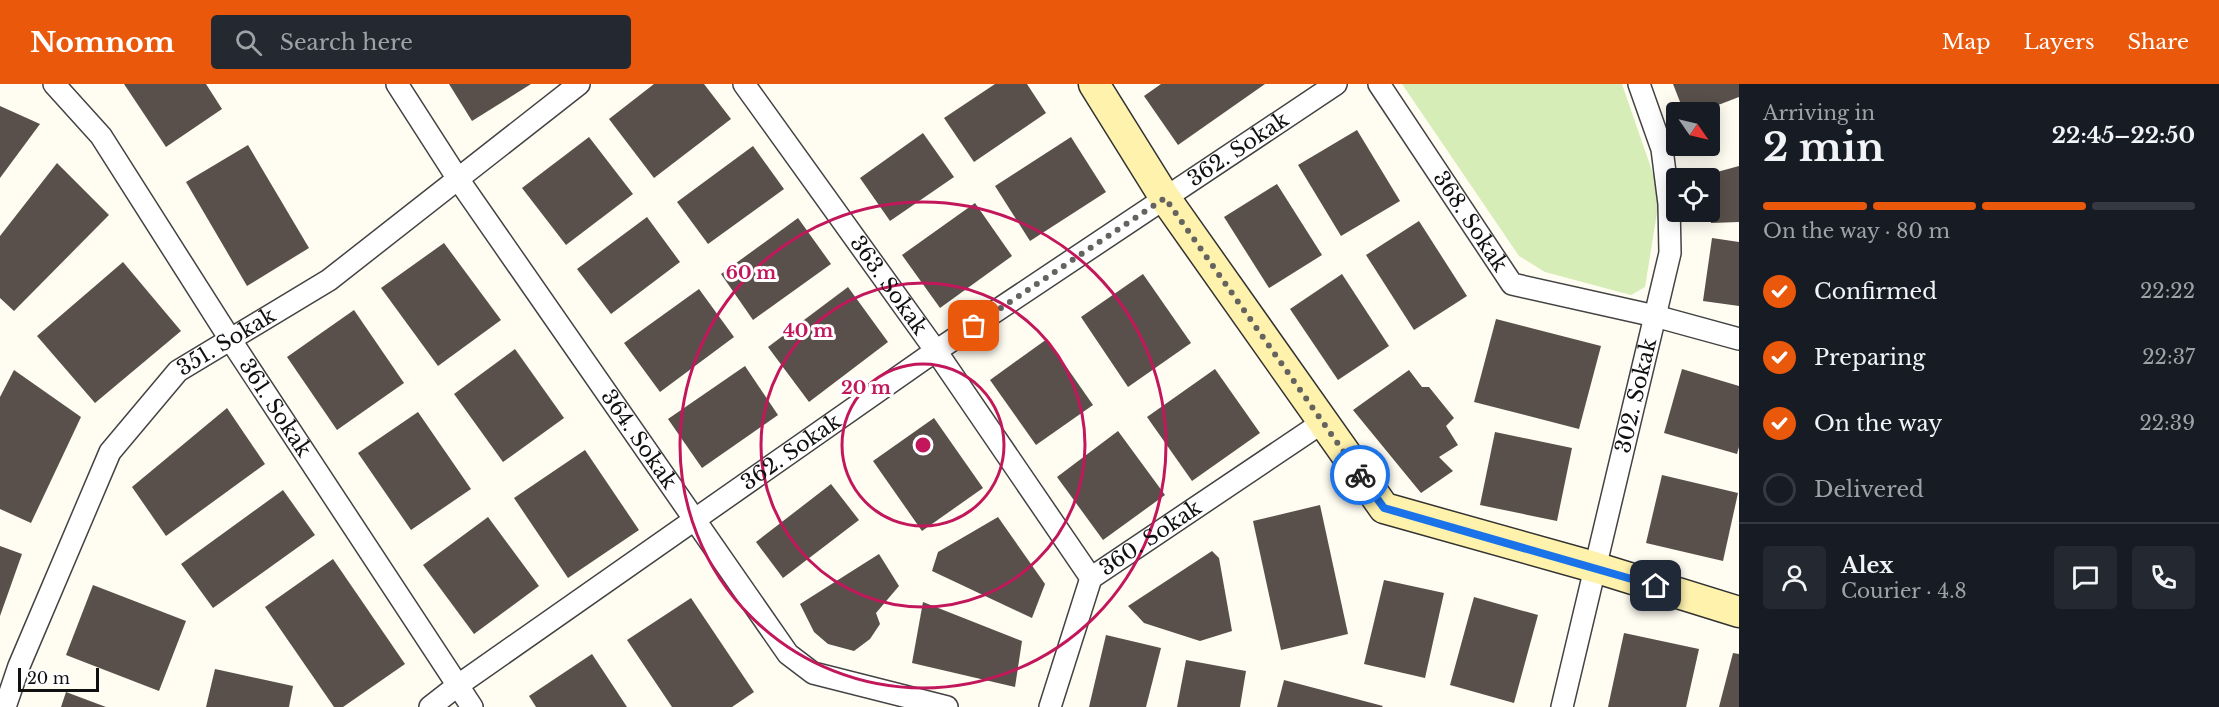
<!DOCTYPE html>
<meta charset="utf-8">
<style>
:root{--surface:#171b24;--page:#242831;--text:#f1f3f6;--muted:#9ea1a6;--line:#363941;--accent:#ea580c}
body{margin:0;font-family:"Libre Baskerville",serif;background:var(--page);color:var(--text);height:100vh;display:flex;flex-direction:column;font-size:22px;white-space:nowrap}
*{box-sizing:border-box;margin:0}
p{font-size:20px;color:var(--muted)}
.icon{flex:none;width:33px;height:33px;fill:none;stroke:currentColor;stroke-width:2;stroke-linecap:round;stroke-linejoin:round}
.map{position:relative;flex:1;overflow:hidden}
.drawer{display:flex;flex-direction:column;background:var(--surface);width:480px}
.drawer>*{flex:none}
.needle{width:39px;rotate:124deg}
.tools{position:absolute;left:1666px;top:18px;display:grid;gap:12px}
.tools a{display:grid;place-items:center;width:54px;height:54px;border-radius:6px;background:var(--surface);box-shadow:0 3px 15px #0003;font-size:30px}
.scale{position:absolute;left:18px;bottom:15px;width:81px;box-sizing:border-box;padding-left:6px;border:3px solid #101010;border-top:0;font-size:16px;line-height:21px;white-space:nowrap;color:#101010;-webkit-text-stroke:4px #fff;paint-order:stroke}
.pin{position:absolute;display:grid;place-items:center;width:51px;height:51px;color:#fff;margin:-26px;border-radius:12px;box-shadow:0 3px 9px #0006}
.courier{position:absolute;display:grid;place-items:center;width:60px;height:60px;margin:-30px;border:4px solid #1a73e8;border-radius:50%;background:#fff;color:#222;box-shadow:0 2px 8px #0007}
.summary em{font-style:normal;font-weight:800}
.summary div{display:flex;flex-direction:column-reverse}
.summary{display:flex;align-items:center;justify-content:space-between;height:102px;padding:0 24px}
h1{font-size:39px;font-weight:800;line-height:45px}
.bar{display:grid;grid-template-columns:repeat(4,1fr);gap:9px 6px;align-content:center;height:72px;padding:0 24px}
.bar i{height:8px;border-radius:4px;background:var(--line)}
.bar .on{background:var(--accent)}
.bar p{grid-column:span 4}
.line{display:flex;align-items:center;gap:15px;padding:0 24px;border-top:2px solid var(--line)}
.line div{flex:1}
.round{display:grid;place-items:center;flex:none;width:63px;height:63px;border-radius:6px;background:var(--page)}
ol{padding:0 24px;list-style:none}
li{display:flex;align-items:center;gap:18px;height:66px}
li p{margin-inline-start:auto}
li .icon{padding:6px;border-radius:50%;background:var(--accent);color:#fff;stroke-width:4}
li:last-child{color:var(--muted)}
li i{width:33px;height:33px;border:3px solid var(--line);border-radius:50%}
header{display:flex;align-items:center;gap:36px;box-sizing:border-box;height:84px;padding:0 30px;background:var(--accent);color:#fff}
header strong{font-size:28px}
nav{display:flex;gap:33px;margin-inline-start:auto;font-size:21px}
.search{width:420px;height:54px;background:var(--page);display:flex;align-items:center;gap:15px;box-sizing:border-box;padding:0 21px;border-radius:6px;color:var(--muted);font-size:22px}
main{display:flex;flex:1;min-height:0}
.map>svg:first-child{display:block}
</style>
<header>
<strong>Nomnom</strong>
<div class="search"><svg class="icon" aria-label="search" viewBox="0 0 24 24"><circle cx="10" cy="10" r="6"/><path d="M15 15l6 6"/></svg>Search here</div>
<nav><a>Map</a><a>Layers</a><a>Share</a></nav>
</header>
<main>
<div class="map">
<svg width="1739" height="623" viewBox="0 0 1739 623">
<rect width="100%" height="100%" fill="#fffcf2"/>
<!-- green -->
<path fill="#d6edb8" d="M1402,0H1622L1660,110L1645,203L1631,211L1545,188L1519,172Z"/>
<!-- building -->
<g fill="#59504b">
<path d="M124,0H206L222,25L166,63Z"/>
<path d="M449,0H531L472,37Z"/>
<path d="M654,0H704L731,35L654,94L609,35Z"/>
<path d="M995,0H1027L1046,29L974,78L944,34Z"/>
<path d="M1161,0H1265L1178,61L1144,12Z"/>
<path d="M1673,0H1739V13L1700,28H1684Z"/>
<path d="M0,22L40,40L0,94Z"/>
<path d="M1357,46L1400,117L1341,152L1298,81Z"/>
<path d="M923,49L954,93L890,137L860,94Z"/>
<path d="M589,53L633,110L566,161L522,104Z"/>
<path d="M1071,53L1106,108L1030,157L995,102Z"/>
<path d="M248,61L309,164L247,202L186,98Z"/>
<path d="M753,62L784,105L708,160L677,118Z"/>
<path d="M57,79L109,131L14,227L0,214V152Z"/>
<path d="M1739,82V138L1711,139L1708,128H1710V94H1695Z"/>
<path d="M1277,100L1322,171L1269,204L1224,133Z"/>
<path d="M975,119L1012,172L940,224L902,171Z"/>
<path d="M647,133L680,178L611,230L577,185Z"/>
<path d="M798,134L831,180L753,236L721,190Z"/>
<path d="M1419,137L1467,212L1414,246L1366,171Z"/>
<path d="M1712,154L1739,158V222L1703,217Z"/>
<path d="M444,159L501,236L438,282L381,204Z"/>
<path d="M123,178L181,247L95,319L37,252Z"/>
<path d="M1143,190L1191,259L1128,303L1081,233Z"/>
<path d="M1342,190L1389,262L1338,296L1290,225Z"/>
<path d="M848,203L888,258L809,318L768,263Z"/>
<path d="M699,205L734,253L660,308L624,259Z"/>
<path d="M354,226L404,299L337,346L287,273Z"/>
<path d="M1496,235L1601,262L1579,345L1474,318Z"/>
<path d="M1047,255L1093,321L1036,361L990,296Z"/>
<path d="M515,265L564,334L503,378L454,310Z"/>
<path d="M745,282L778,331L702,384L668,335Z"/>
<path d="M1215,285L1260,349L1192,397L1147,333Z"/>
<path d="M1682,285L1739,302V363L1737,370L1664,349Z"/>
<path d="M14,286L81,333L31,439L0,425V313Z"/>
<path d="M1409,286L1422,303H1429L1454,334L1446,342L1458,361L1439,373L1453,387L1421,409L1353,326Z"/>
<path d="M227,324L265,380L166,452L132,403Z"/>
<path d="M418,328L471,405L411,446L358,369Z"/>
<path d="M934,334L983,404L922,447L873,377Z"/>
<path d="M1118,347L1165,411L1103,456L1057,393Z"/>
<path d="M1495,348L1572,364L1557,437L1480,421Z"/>
<path d="M585,366L639,446L568,494L514,414Z"/>
<path d="M1662,391L1738,409L1723,477L1646,459Z"/>
<path d="M831,400L859,436L783,494L756,458Z"/>
<path d="M283,406L315,451L213,524L181,480Z"/>
<path d="M1320,421L1348,550L1281,566L1253,437Z"/>
<path d="M488,433L539,502L474,550L423,481Z"/>
<path d="M998,433L1045,500L1032,534L932,487L938,468Z"/>
<path d="M0,462L22,470L0,532Z"/>
<path d="M1212,467L1219,474L1232,547L1200,557L1144,539L1128,522Z"/>
<path d="M879,470L899,502L876,529L880,540L870,555L854,567L828,560L814,548L800,520Z"/>
<path d="M333,475L405,580L343,623H334L265,523Z"/>
<path d="M1384,496L1444,509L1425,594L1364,580Z"/>
<path d="M93,501L186,537L159,607L66,571Z"/>
<path d="M1474,513L1538,531L1514,619L1450,601Z"/>
<path d="M691,514L754,608L732,623H672L627,556Z"/>
<path d="M923,518L1022,557L1015,603L912,579Z"/>
<path d="M1624,549L1699,565L1686,623H1608Z"/>
<path d="M1106,551L1161,564L1146,623H1089Z"/>
<path d="M1733,569L1739,570V623H1719Z"/>
<path d="M592,570L627,623H536L529,612Z"/>
<path d="M1186,576L1246,587L1240,623H1177Z"/>
<path d="M215,585L293,602L289,623H206Z"/>
<path d="M1284,596L1383,622L1382,623H1277Z"/>
<path d="M66,608L106,623H61Z"/>
</g>
<g fill="none" stroke-linecap="round" stroke-linejoin="round">
<!-- street casing -->
<g stroke="#434343" stroke-width="24">
<g id="street">
<path id="s1" d="M54,0L101,52L230,255L472,623"/>
<path id="s2" d="M397,0L458,95L788,570L813,589L947,623"/>
<path id="s3" d="M744,0L936,267L1091,494"/>
<path id="s4" d="M1379,0L1512,200L1655,232L1739,255"/>
<path id="s5" d="M5,623L19,582L110,368L178,287L329,196L579,0"/>
<path id="s6" d="M430,623L457,602L924,275L1336,0"/>
<path id="s7" d="M1050,623L1091,494L1323,338"/>
<path id="s8" d="M1562,623L1670,169L1669,120L1662,65L1639,0"/>
</g>
</g>
<!-- secondary casing -->
<g stroke="#323232" stroke-width="33">
<path id="secondary" d="M1094,0L1165,114L1384,424L1594,483L1739,528"/>
</g>
<!-- street -->
<use href="#street" stroke="#fff" stroke-width="21"/>
<!-- secondary -->
<use href="#secondary" stroke="#fff2ad" stroke-width="30"/>
</g>
<g fill="none" stroke-linecap="round" stroke-linejoin="round">
<!-- done -->
<path stroke="#64635f" stroke-width="6" stroke-dasharray="0 10.8" d="M974,242L1165,114L1360,391"/>
<!-- route -->
<path stroke="#1a73e8" stroke-width="8" d="M1360,391L1384,424L1656,502"/>
</g>
<!-- distance rings -->
<g fill="none" stroke="#c2185b" stroke-width="3">
<circle cx="923" cy="361" r="81"/>
<circle cx="923" cy="361" r="162"/>
<circle cx="923" cy="361" r="243"/>
</g>
<g text-anchor="middle" dominant-baseline="central" stroke-width="6" stroke-linejoin="round" paint-order="stroke">
<!-- street labels -->
<g font-size="21" fill="#101010" stroke="#fff">
<text stroke="none"><textPath href="#s6" startOffset="982">362. Sokak</textPath></text>
<text stroke="none"><textPath href="#s4" startOffset="165">368. Sokak</textPath></text>
<text stroke="none"><textPath href="#s3" startOffset="248">363. Sokak</textPath></text>
<text stroke="none"><textPath href="#s5" startOffset="438">351. Sokak</textPath></text>
<text stroke="none"><textPath href="#s8" startOffset="320">302. Sokak</textPath></text>
<text stroke="none"><textPath href="#s1" startOffset="393">361. Sokak</textPath></text>
<text stroke="none"><textPath href="#s2" startOffset="430">364. Sokak</textPath></text>
<text stroke="none"><textPath href="#s6" startOffset="442">362. Sokak</textPath></text>
<text stroke="none"><textPath href="#s7" startOffset="207">360. Sokak</textPath></text>
</g>
</g>
<circle cx="923" cy="361" r="9" fill="#c2185b" stroke="#fff" stroke-width="3"/>
<g font-size="18" text-anchor="middle" font-weight="bold" fill="#c2185b" stroke="#fff" stroke-width="6" stroke-linejoin="round" paint-order="stroke">
<text x="751" y="195">60 m</text>
<text x="808" y="253">40 m</text>
<text x="866" y="310">20 m</text>
</g>
</svg>
<div class="tools">
<a><svg class="needle" viewBox="-14 -14 28 28"><path d="M0-13l5 13h-10z" fill="#e53935"/><path d="M0 13l5-13h-10z" fill="#9ea1a6"/></svg></a>
<a><svg class="icon" aria-label="locate" viewBox="0 0 24 24"><circle cx="12" cy="12" r="6"/><path d="M12 2v4M12 18v4M2 12h4M18 12h4"/></svg></a>
</div>
<div class="scale">20 m</div>
<div class="pin" style="left:974px;top:242px;background:#ea580c"><svg class="icon" aria-label="bag" viewBox="0 0 24 24"><path d="M5 8h14l-1 12H6zM9 8a3 3 0 0 1 6 0"/></svg></div>
<div class="pin" style="left:1656px;top:502px;background:#1f2937"><svg class="icon" aria-label="home" viewBox="0 0 24 24"><path d="M3 11l9-7 9 7M6 9v11h12V9"/></svg></div>
<div class="courier" style="left:1360px;top:391px"><svg class="icon" aria-label="bike" viewBox="0 0 24 24"><circle cx="6" cy="16" r="4"/><circle cx="18" cy="16" r="4"/><path d="M6 16l4-8h5l3 8M10 8l3 8H6M13 5h3"/></svg></div>
</div>
<section class="drawer">
<div class="summary"><div><h1>2 min</h1><p>Arriving in</p></div><em>22:45–22:50</em></div>
<div class="bar"><i class="on"></i><i class="on"></i><i class="on"></i><i></i><p>On the way · 80 m</p></div>
<ol>
<li><svg class="icon" aria-label="check" viewBox="0 0 24 24"><path d="M5 12l5 5 9-10"/></svg>Confirmed<p>22:22</p></li>
<li><svg class="icon" aria-label="check" viewBox="0 0 24 24"><path d="M5 12l5 5 9-10"/></svg>Preparing<p>22:37</p></li>
<li><svg class="icon" aria-label="check" viewBox="0 0 24 24"><path d="M5 12l5 5 9-10"/></svg>On the way<p>22:39</p></li>
<li><i></i>Delivered</li>
</ol>
<div class="line" style="height:108px"><a class="round"><svg class="icon" aria-label="person" viewBox="0 0 24 24"><circle cx="12" cy="8" r="4"/><path d="M4 21q1-7 8-7t8 7"/></svg></a><div><b>Alex</b><p>Courier · 4.8</p></div><a class="round"><svg class="icon" aria-label="chat" viewBox="0 0 24 24"><path d="M4 5h16v11H9l-5 4z"/></svg></a><a class="round"><svg class="icon" aria-label="phone" viewBox="0 0 24 24"><path d="M5 4h4l2 5-3 2q2 4 5 5l2-3 5 2v4C11 20 4 13 5 4z"/></svg></a></div>
</section>
</main>
